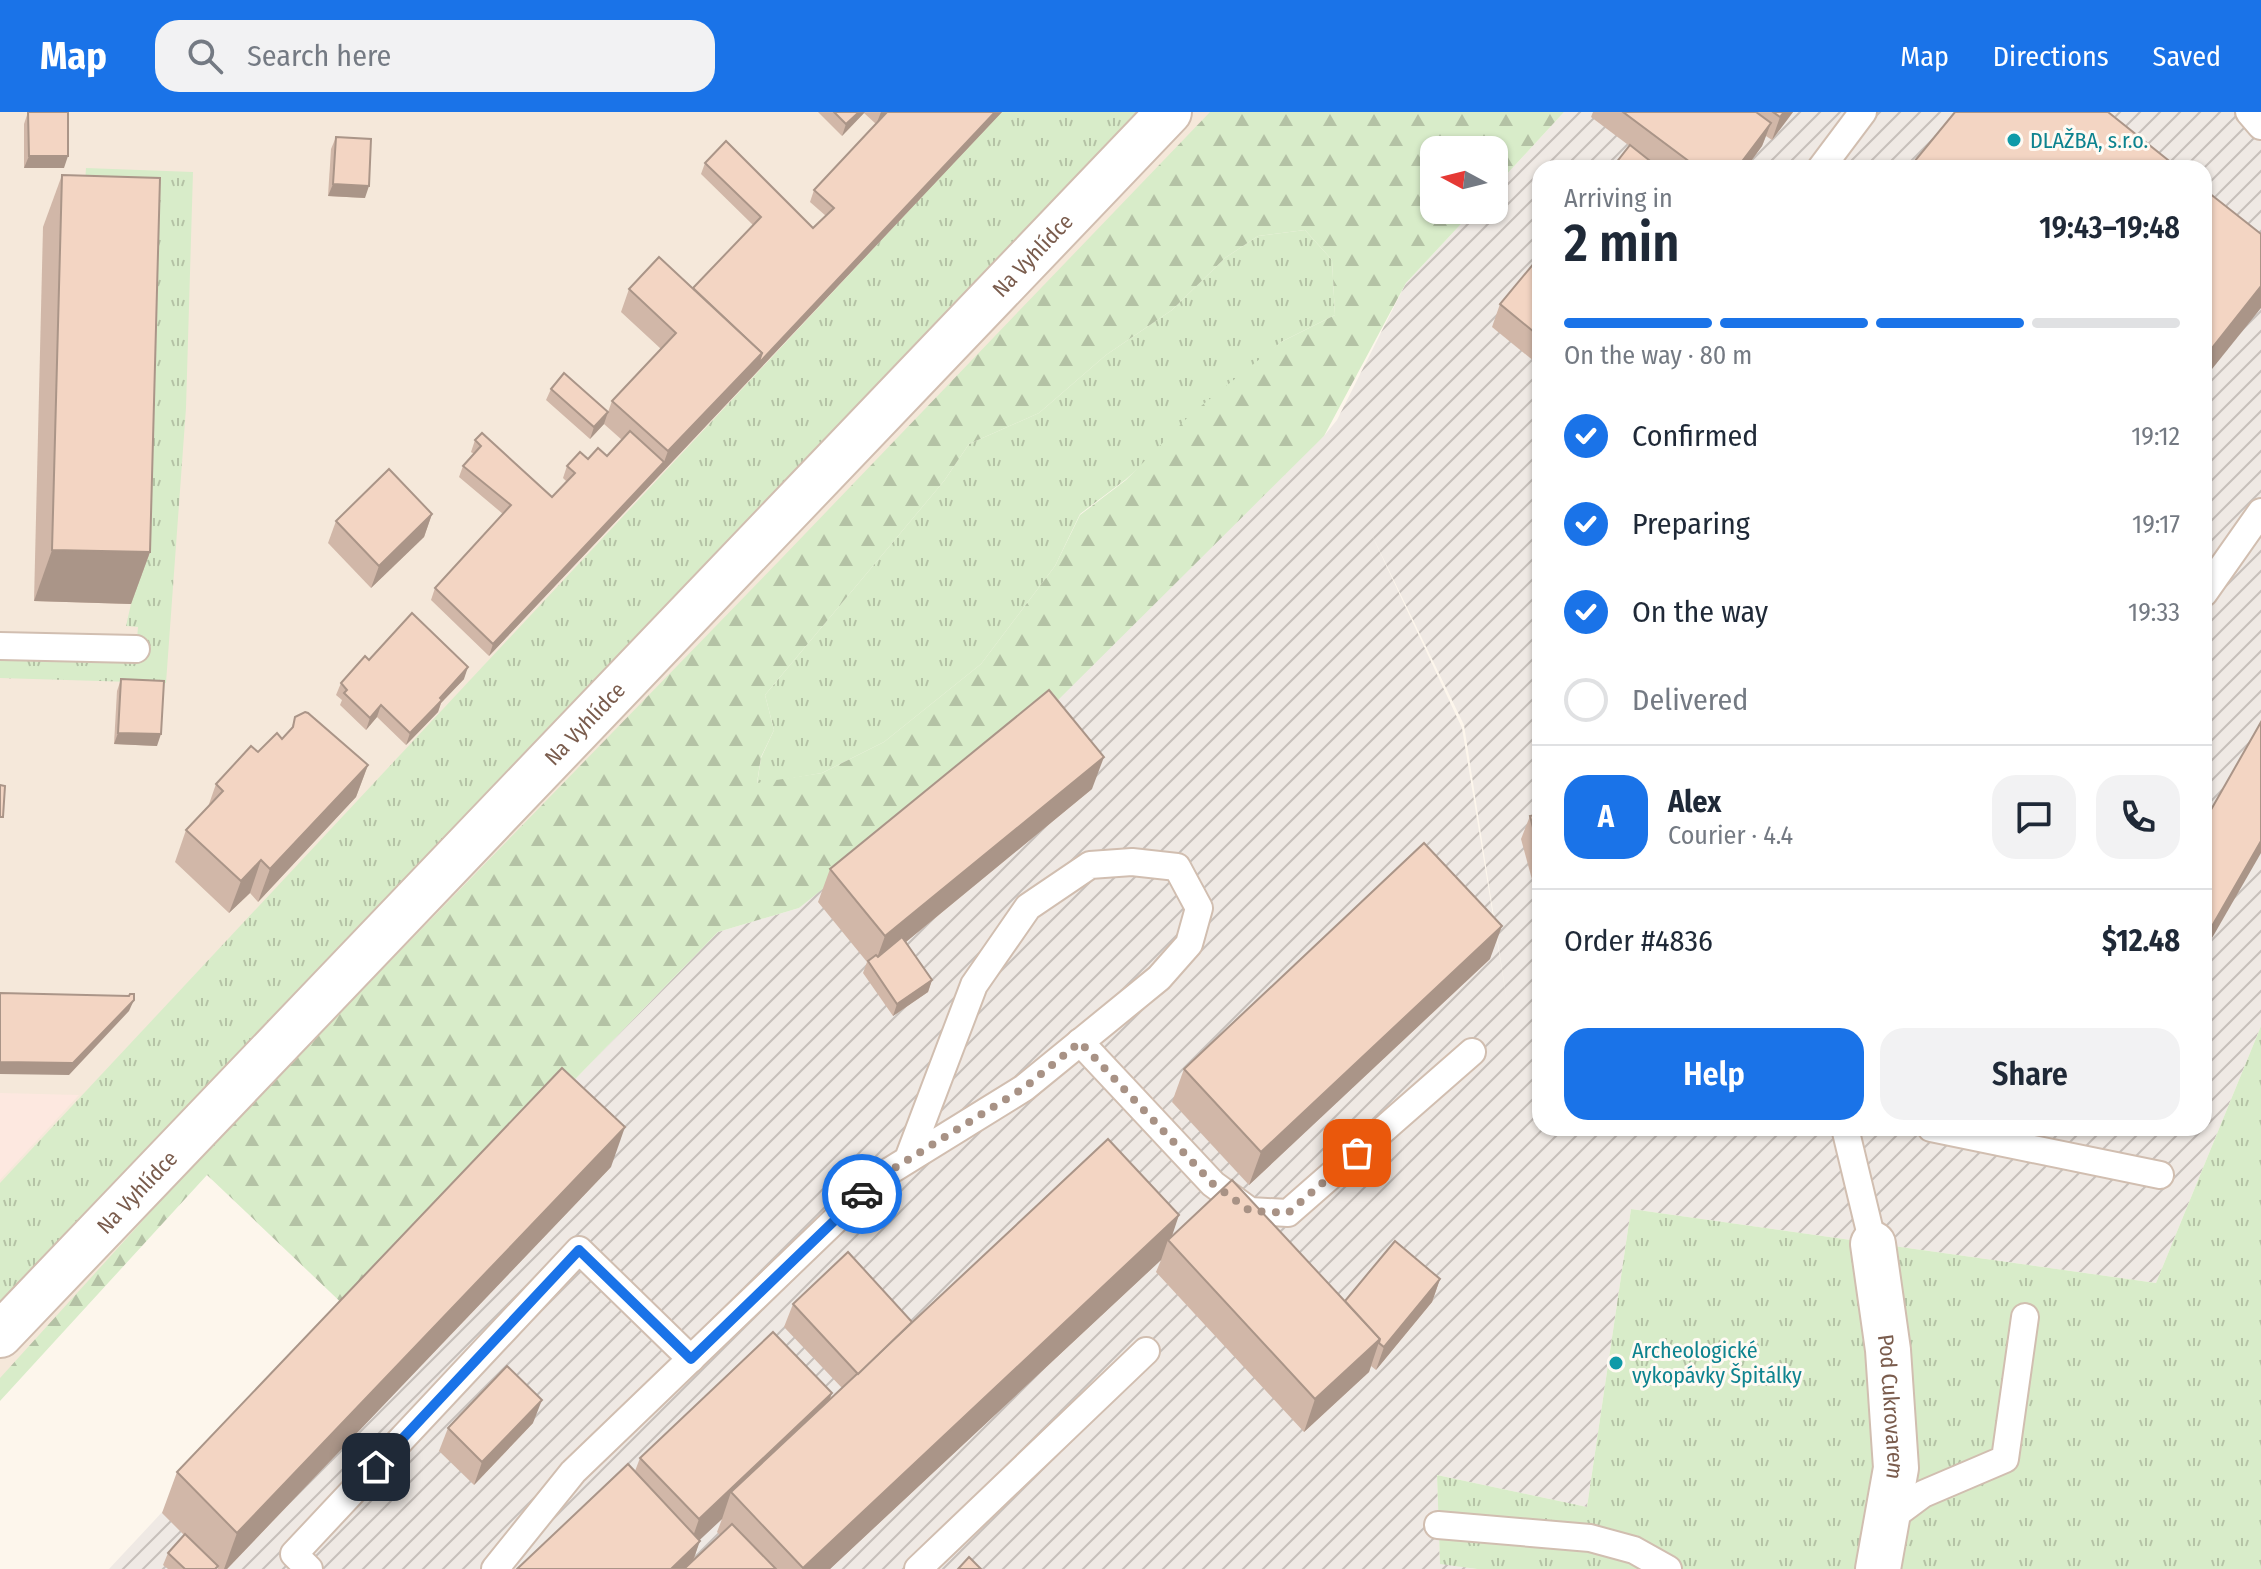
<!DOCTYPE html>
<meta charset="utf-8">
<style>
:root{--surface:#fff;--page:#f2f2f3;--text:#1f2937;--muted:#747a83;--line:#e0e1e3;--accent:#1a73e8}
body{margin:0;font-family:"Fira Sans Condensed",sans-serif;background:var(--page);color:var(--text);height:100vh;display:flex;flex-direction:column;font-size:30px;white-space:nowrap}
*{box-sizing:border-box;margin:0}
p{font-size:26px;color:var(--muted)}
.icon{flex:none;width:44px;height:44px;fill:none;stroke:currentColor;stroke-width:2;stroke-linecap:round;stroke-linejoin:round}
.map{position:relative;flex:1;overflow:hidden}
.sheet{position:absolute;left:1532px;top:48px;width:680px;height:976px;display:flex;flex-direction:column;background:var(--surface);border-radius:24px;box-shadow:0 2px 6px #0004}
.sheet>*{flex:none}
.needle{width:52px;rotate:277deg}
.buttons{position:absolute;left:1420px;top:24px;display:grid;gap:16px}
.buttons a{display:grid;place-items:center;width:88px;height:88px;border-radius:16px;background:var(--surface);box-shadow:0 2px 6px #0004;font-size:40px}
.pin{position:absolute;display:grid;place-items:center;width:68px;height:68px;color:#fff;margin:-34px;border-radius:16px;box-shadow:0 4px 12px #0006}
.courier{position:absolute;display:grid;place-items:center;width:80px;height:80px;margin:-40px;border:6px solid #1a73e8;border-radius:50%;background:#fff;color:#222;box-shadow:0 2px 10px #0007}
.head em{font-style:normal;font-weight:600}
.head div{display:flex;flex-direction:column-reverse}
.head{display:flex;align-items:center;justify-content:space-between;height:136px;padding:0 32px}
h1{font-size:52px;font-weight:600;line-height:60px}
.bar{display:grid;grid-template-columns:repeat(4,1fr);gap:12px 8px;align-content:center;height:96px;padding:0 32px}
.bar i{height:10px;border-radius:6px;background:var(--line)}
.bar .selected{background:var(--accent)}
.bar p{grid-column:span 4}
.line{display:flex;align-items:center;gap:20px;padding:0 32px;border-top:2px solid var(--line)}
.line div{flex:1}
.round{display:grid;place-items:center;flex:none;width:84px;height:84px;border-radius:24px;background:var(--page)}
ol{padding:0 32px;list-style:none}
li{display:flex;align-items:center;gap:24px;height:88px}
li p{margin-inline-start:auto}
li .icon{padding:8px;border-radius:50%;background:var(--accent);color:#fff;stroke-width:4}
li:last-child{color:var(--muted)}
li i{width:44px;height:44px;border:4px solid var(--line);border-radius:50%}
.button{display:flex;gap:16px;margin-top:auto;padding:16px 32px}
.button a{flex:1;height:92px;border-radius:24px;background:var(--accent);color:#fff;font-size:32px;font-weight:600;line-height:92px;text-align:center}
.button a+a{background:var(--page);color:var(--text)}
header{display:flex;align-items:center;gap:48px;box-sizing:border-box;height:112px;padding:0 40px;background:var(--accent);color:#fff}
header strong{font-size:38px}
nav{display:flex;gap:44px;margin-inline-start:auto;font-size:28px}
.search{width:560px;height:72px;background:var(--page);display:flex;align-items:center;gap:20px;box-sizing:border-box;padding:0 28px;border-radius:24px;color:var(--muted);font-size:30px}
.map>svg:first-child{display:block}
</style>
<header>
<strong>Map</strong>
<div class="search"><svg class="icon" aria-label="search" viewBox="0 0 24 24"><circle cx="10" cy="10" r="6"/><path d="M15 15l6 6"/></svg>Search here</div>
<nav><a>Map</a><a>Directions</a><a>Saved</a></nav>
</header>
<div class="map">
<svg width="2261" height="1457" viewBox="0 0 2261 1457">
<defs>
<pattern id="industrial-furrows" width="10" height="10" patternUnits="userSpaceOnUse" patternTransform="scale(2)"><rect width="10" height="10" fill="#efe9e4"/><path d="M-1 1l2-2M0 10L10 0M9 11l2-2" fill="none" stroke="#c7c0bb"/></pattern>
<pattern id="grass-tufts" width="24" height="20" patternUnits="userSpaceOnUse" patternTransform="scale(2)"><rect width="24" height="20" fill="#d8ecc9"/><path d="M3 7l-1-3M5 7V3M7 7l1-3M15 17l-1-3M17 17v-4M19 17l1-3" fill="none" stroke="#b4c2a5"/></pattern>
<pattern id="forest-firs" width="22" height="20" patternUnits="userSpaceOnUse" patternTransform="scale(2)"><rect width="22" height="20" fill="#d8ecc9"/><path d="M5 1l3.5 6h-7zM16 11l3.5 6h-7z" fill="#b4c2a5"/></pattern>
</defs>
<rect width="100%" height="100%" fill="#fdf6ec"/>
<!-- residential -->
<path fill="#f5e8da" d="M0,0H1212L0,1274Z"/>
<!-- commercial -->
<path fill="#fde8e0" d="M0,981L79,983L0,1068Z"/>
<!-- industrial -->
<path fill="url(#industrial-furrows)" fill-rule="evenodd" d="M1564,0H2261V914L2156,1171L1631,1097L1587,1395L1437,1363L1440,1451L1477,1457H109L350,1199L718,820L799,796L1324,324L1337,308L1406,171L1474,98H1494V76ZM1540,56H2204V1016H1540ZM1370,419L1464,613L1507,889L1462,616Z"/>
<!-- grass -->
<g fill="url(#grass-tufts)">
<path d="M1001,0H1143L0,1211V1071Z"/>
<path d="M86,56L193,60L186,296L166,571L0,566V547L135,551L138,515L126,514L131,492L82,116Z"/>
<path d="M1305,118L1332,148L1335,203L1281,230L1125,368L1080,402L1055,454L981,552L884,630L822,661L757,672L761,646L774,618L765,583L944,369L969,332L1039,301L1106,243L1172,198L1225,146L1258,124Z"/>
<path d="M2261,914V1457H1477L1440,1452L1437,1363L1587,1395L1631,1097L2156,1171Z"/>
</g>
<!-- forest -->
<path fill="url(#forest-firs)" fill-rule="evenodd" d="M1210,0H1564L1494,76V38H1434V98H1474L1406,171L1324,324L1054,592L799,796L718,820L350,1199L207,1063L0,1289V1266L204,1041L780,448ZM1305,118L1332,148L1335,203L1281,230L1191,302L1126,368L1080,403L1055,454L981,552L884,630L822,661L757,671L761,645L774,618L765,583L944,369L969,332L1039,301L1106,243L1172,198L1225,146L1258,124Z"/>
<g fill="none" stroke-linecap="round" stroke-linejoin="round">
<!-- service casing -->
<g stroke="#d1beb0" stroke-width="30">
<g id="service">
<path d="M2249,0L2261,14"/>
<path d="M1821,56L1863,0"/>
<path d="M2204,481L2261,400"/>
<path d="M0,534L136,537"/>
<path d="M1080,930L1213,1072L1250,1099L1288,1101L1472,940"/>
<path d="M1845,1016L1873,1132"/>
<path d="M1931,1016L2160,1063"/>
<path d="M1888,1408L1923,1382L2005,1347L2025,1205"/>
<path d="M1438,1413L1590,1426L1634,1438L1668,1457"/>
<path d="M309,1457L294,1442L579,1138L691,1247"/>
<path d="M495,1457L573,1360L880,1065L1024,976L1159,866L1189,832L1199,796L1177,755L1132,750L1090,753L1028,795L974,873L908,1047"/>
<path d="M918,1457L1146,1239"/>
</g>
</g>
<!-- minor casing -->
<g stroke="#d1beb0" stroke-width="48">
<g id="minor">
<path id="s1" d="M1873,1132L1888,1238L1896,1356L1878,1457"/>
<path id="s2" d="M0,1223L1169,0"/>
</g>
</g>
<!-- service -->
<use href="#service" stroke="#fff" stroke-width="26"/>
<!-- minor -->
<use href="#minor" stroke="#fff" stroke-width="44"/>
</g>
<!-- wall -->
<g fill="#d1b7a8" fill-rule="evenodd">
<path d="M28,0L64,56H24V12Z"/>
<path d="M818,0H1002L489,544L431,488L435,476L503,402L459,365L463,354L474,342L471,340L475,328L552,385L567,370L563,366L567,354L588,347L607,344L622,328L604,312L590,327L546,288L551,277L608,300L612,289L661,237L621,200L629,177L693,176L753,113L701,62L705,51L813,116L826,104L810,90L814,78L876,12L864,1L842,24Z"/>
<path d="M1593,0H1793L1772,28L1766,24L1762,34L1746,56H1659L1591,5Z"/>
<path d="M336,25L365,86L328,84L331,37Z"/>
<path d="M62,63L150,440L131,492L34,489L43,115Z"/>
<path d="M1540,144V254L1492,215L1500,192Z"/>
<path d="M432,402L424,425L371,476L328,431L336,409Z"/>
<path d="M369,548L464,567L441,591L438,600L406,633L377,605L366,618L340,593L342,588L336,583L341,571Z"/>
<path d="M121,567L157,634L114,632L117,579Z"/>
<path d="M295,605L368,653L356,685L258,790L250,781L229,801L175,750L186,718L208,695L216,672L258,640L282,627L291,618Z"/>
<path d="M1092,677L906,830L932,868L928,880L893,904L863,861L867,850L818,790L830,757Z"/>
<path d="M1540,702V797L1521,727L1530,704Z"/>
<path d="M1490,847L1249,1073L1172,990L1184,957Z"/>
<path d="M611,1055L227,1457H218L217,1456V1457H168L163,1453L168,1441L184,1423L162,1401L177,1360Z"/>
<path d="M1172,1124L1345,1189L1440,1167L1432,1190L1376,1258L1371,1254L1369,1260L1304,1320L1156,1160L1161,1148L830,1457H517L635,1359L640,1346L832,1281L829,1288L842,1276L784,1215L793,1192L912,1210ZM722,1407L717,1420L720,1423L694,1448L699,1428Z"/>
<path d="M533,1311L474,1373L439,1339L448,1316Z"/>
</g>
<!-- shaded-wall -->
<g fill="#aa9588">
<path d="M859,0H865L842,24L846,12Z"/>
<path d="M881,0H888L876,13Z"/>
<path d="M995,0H1002L489,544L493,532L664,350L668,339Z"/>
<path d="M1784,0H1793L1772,28L1780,5Z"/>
<path d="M1771,11L1762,34L1746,56H1737Z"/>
<path d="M29,44H68L64,56H24Z"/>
<path d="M333,72L369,74L365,86L328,84Z"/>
<path d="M2261,174V196L2204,267V246Z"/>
<path d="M608,300L604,312L590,327L594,315Z"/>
<path d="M432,402L424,425L371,476L379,454Z"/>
<path d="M52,438L150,440L131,492L34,489Z"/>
<path d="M468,555L464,567L441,591L438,600L406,633L410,621L440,586Z"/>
<path d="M381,593L377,605L366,618L370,606Z"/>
<path d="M118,621L161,622L157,634L114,632Z"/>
<path d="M1104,645L1092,677L873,857L885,824Z"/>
<path d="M368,653L356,685L258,790L270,757Z"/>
<path d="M2261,729V741L2204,840V828Z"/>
<path d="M261,748L250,781L229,801L241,769Z"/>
<path d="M1502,814L1490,847L1249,1073L1261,1040Z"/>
<path d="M932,868L928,880L893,904L897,892Z"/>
<path d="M134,888L129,899L69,963L0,962V950Z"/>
<path d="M625,1015L611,1055L227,1457H224L237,1421Z"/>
<path d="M1179,1103L1170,1130L1168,1128L1161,1148L830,1457H802Z"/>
<path d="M1440,1167L1432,1190L1376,1258L1384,1235Z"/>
<path d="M1380,1227L1369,1260L1304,1320L1315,1287Z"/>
<path d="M832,1281L820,1313L731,1380L722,1407L688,1439L699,1407Z"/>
<path d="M542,1288L533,1311L474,1373L482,1350Z"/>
<path d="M700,1429L690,1457H671Z"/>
</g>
<!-- building -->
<g fill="#f3d5c3" stroke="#aa9588" stroke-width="2">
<path d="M28,0H68V44H29Z"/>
<path d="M834,0H859L846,12Z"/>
<path d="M887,0H995L758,252L762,241L693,176L761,105L705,51L726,29L813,116L834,96L814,78Z"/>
<path d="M1623,0H1756L1771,11L1737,56H1698Z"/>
<path d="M1773,0H1784L1780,5Z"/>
<path d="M1955,0H2108L2178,56H1909Z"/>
<path d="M336,25L371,27L369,74L333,72Z"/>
<path d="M1630,33L1659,56H1612Z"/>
<path d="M62,63L160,66L150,440L52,438Z"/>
<path d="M2204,77L2261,122V174L2204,246Z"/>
<path d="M1540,144V225L1500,192Z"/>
<path d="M659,145L762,241L668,339L612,289L676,221L629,177Z"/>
<path d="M564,261L608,300L594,315L551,277Z"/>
<path d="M630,319L664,350L493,532L435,476L511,393L463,354L481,334L475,328L482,321L552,385L575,361L567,354L580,340L588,347L598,336L607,344Z"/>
<path d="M389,357L432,402L379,454L336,409Z"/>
<path d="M412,501L468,555L440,586L442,588L410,621L381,593L370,606L344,581L347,578L341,571L365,544L369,548Z"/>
<path d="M121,567L164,569L161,622L118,621Z"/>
<path d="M1049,578L1104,645L885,824L830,757Z"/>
<path d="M305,600L308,601L368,653L270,757L261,748L241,769L186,718L223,679L216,672L251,634L258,640L277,621L282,627L293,615L295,605Z"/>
<path d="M2261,610V729L2204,828V710Z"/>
<path d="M0,673L5,674L3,705H0Z"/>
<path d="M1540,702V743L1530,704Z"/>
<path d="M1424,731L1502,814L1261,1040L1184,957Z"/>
<path d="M902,825L932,868L897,892L868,849L876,843L878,845Z"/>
<path d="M0,881L129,884L130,882H134V888L73,951L0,950Z"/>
<path d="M562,956L625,1015L237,1421L177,1360Z"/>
<path d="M1108,1027L1179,1103L803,1456L731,1380Z"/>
<path d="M1232,1068L1380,1227L1315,1287L1168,1128Z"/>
<path d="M1395,1129L1440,1167L1384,1235L1379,1231L1380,1227L1345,1189Z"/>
<path d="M848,1140L912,1210L858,1262L793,1192Z"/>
<path d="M773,1220L832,1281L699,1407L640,1346Z"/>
<path d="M507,1254L542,1288L482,1350L448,1316Z"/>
<path d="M628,1352L700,1429L671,1457H517Z"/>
<path d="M732,1412L776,1457H684Z"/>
<path d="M185,1422L218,1454L215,1457H185L168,1441Z"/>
<path d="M969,1445L981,1457H958Z"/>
</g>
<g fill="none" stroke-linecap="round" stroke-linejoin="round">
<!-- done -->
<path stroke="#a89285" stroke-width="8" stroke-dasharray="0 14.4" d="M862,1082L880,1065L1024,976L1080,930L1213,1072L1250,1099L1288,1101L1357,1041"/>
<!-- route -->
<path stroke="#1a73e8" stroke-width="10" d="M376,1355L579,1138L691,1247L862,1082"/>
</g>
<!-- markers -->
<g fill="#0f9aa8" stroke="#fffaf3" stroke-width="3">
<circle cx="2014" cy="28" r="8"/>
<circle cx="1616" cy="1251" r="8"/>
</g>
<g text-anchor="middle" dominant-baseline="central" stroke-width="6" stroke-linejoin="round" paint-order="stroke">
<!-- culture labels -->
<g font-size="22" fill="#0d838f" stroke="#fffaf3" text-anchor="start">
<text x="2030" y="28">DLAŽBA, s.r.o.</text>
<text x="1632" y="1238">Archeologické<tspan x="1632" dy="25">vykopávky Špitálky</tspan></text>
</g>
<!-- street labels -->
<g font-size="22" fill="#7a5c4d" stroke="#fffaf3">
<text stroke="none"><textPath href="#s2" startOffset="1494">Na Vyhlídce</textPath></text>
<text stroke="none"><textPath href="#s2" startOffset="846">Na Vyhlídce</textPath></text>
<text stroke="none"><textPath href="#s2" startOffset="198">Na Vyhlídce</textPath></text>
<text stroke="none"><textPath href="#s1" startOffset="164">Pod Cukrovarem</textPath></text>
</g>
</g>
</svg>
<div class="buttons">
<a><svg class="needle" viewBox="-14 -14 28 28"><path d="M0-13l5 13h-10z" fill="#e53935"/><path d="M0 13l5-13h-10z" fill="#747a83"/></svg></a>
</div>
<div class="pin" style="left:1357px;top:1041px;background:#ea580c"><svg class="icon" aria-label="bag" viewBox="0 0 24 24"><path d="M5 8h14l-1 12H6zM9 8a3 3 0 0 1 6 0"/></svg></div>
<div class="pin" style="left:376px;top:1355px;background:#1f2937"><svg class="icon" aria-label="home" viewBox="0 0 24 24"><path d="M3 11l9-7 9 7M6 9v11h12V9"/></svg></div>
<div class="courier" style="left:862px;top:1082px"><svg class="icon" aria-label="car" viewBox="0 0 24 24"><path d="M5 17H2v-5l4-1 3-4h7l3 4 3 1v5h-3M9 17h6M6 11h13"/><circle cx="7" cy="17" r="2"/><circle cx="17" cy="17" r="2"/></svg></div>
<section class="sheet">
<div class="head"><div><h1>2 min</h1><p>Arriving in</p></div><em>19:43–19:48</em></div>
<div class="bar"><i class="selected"></i><i class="selected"></i><i class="selected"></i><i></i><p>On the way · 80 m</p></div>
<ol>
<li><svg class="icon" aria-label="check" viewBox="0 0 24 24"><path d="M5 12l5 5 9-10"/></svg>Confirmed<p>19:12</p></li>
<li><svg class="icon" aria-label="check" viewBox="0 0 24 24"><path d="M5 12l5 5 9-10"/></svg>Preparing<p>19:17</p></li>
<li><svg class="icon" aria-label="check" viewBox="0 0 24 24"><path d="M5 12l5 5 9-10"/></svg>On the way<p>19:33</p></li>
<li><i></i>Delivered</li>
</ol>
<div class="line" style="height:144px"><b class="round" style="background:var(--accent);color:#fff">A</b><div><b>Alex</b><p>Courier · 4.4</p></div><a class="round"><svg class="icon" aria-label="chat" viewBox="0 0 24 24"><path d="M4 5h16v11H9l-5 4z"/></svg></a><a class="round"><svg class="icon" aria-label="phone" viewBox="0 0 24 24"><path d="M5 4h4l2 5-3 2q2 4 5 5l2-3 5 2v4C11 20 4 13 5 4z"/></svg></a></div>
<div class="line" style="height:104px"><div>Order #4836</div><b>$12.48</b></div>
<div class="button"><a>Help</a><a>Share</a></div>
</section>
</div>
